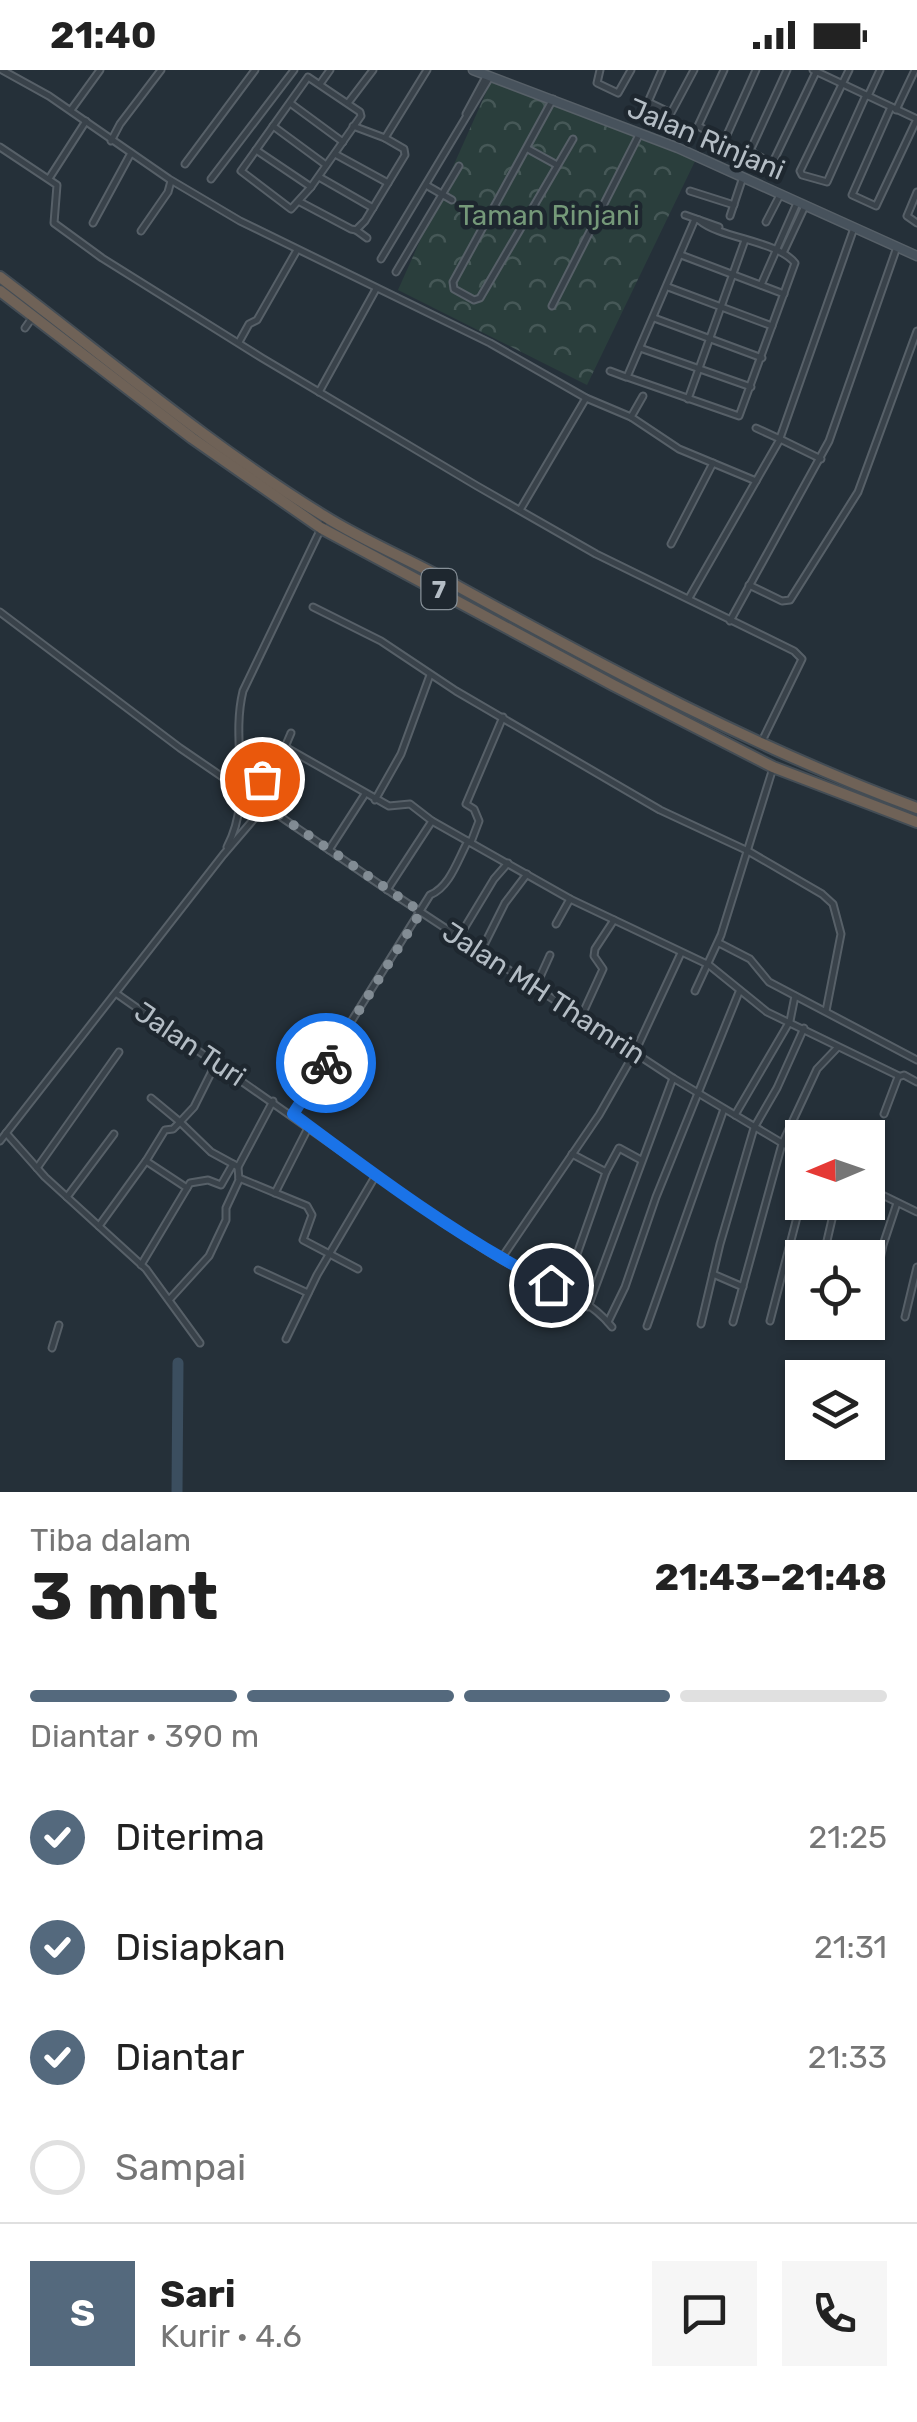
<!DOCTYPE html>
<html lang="id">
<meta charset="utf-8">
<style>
:root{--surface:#fff;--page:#f6f6f6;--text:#222;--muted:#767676;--line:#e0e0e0;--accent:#54697d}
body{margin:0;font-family:Rubik,sans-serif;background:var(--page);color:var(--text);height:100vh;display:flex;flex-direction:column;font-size:38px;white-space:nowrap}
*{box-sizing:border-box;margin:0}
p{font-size:32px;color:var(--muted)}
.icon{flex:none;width:55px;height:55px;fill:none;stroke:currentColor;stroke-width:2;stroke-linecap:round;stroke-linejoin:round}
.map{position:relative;height:1422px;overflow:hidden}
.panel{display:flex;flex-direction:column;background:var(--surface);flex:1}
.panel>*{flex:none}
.needle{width:65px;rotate:268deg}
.buttons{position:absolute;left:785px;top:1050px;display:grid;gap:20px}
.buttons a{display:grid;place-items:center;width:100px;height:100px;border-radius:0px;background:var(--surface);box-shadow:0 2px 8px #0004;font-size:50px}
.pin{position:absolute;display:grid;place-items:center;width:85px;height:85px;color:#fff;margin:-42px;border:5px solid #fff;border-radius:50%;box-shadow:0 2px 10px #0007}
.courier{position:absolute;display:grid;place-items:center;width:100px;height:100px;margin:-50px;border:8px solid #1a73e8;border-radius:50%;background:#fff;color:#222;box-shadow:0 2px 12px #0007}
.headline em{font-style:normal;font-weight:700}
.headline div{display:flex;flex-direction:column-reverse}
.headline{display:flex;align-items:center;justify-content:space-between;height:170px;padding:0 30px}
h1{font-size:65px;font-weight:700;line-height:75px}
.bar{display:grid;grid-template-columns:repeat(4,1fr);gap:15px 10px;align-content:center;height:120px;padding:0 30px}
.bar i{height:12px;border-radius:8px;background:var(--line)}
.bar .current{background:var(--accent)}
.bar p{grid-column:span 4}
.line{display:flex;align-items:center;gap:25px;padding:0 30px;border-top:2px solid var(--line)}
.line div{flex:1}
.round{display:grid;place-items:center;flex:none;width:105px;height:105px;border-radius:0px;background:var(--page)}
ol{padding:0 30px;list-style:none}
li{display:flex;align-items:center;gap:30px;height:110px}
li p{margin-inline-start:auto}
li .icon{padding:10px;border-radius:50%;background:var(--accent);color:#fff;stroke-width:4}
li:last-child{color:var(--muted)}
li i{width:55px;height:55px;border:5px solid var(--line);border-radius:50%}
.status{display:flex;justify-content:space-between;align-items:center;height:70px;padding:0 50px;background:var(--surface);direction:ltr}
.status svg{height:28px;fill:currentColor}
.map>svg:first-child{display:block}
</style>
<div class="status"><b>21:40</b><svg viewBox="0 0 49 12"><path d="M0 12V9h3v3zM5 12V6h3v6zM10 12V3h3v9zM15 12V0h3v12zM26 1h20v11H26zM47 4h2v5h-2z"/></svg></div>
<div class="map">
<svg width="917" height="1422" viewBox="0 0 917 1422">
<defs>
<pattern id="park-crowns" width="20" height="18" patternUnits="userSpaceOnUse" patternTransform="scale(2.5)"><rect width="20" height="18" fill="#2a3e3c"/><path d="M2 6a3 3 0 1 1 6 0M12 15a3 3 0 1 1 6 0" fill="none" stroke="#465857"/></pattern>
</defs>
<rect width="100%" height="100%" fill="#253039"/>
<!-- park -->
<path fill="url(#park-crowns)" d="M493,7L697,87L587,315L398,220Z"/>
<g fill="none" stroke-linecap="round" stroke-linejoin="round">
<!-- river -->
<path stroke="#3b4e5f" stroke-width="11" d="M177,1422L178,1293"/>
<!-- street casing -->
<g stroke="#576068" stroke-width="9">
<g id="street">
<path d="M2,0L49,26L169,109L240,151L490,273L586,328L631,347L679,379L756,411L689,528"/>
<path d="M600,0L597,13L618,23L631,0"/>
<path d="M662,0L648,32L671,43L694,0"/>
<path d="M724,0L698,56L722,69L726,67L756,0"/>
<path d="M787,0L750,81L772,94L816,2"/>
<path d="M813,0L917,49"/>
<path d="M849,0L800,101L802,105L827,112L866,25"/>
<path d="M308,7L360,42L361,46L311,117L291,139L241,101Z"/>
<path d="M320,14L330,0"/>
<path d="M868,26L880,0"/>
<path d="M553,29L453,212L454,219L474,230L480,228L573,69"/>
<path d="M290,33L343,72"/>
<path d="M348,33L373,0"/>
<path d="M891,37L852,125L876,136L917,49"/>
<path d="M71,40L100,0"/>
<path d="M896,40L915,0"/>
<path d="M466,44L487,5"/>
<path d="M273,56L326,95"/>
<path d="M353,56L385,68"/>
<path d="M111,71L120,54L161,0"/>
<path d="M0,77L57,115L54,153L102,188L262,288L477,416L596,484L794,581L802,589L762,671"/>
<path d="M528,79L557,95"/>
<path d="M256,80L311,117"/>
<path d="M335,84L388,113"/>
<path d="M185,94L255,0"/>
<path d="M50,107L86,51"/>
<path d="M319,107L373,138"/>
<path d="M211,109L294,0"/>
<path d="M426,115L452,130"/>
<path d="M690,121L734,135"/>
<path d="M917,122L907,146L917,153"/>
<path d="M300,132L351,159L356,160L365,151L405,85L404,79L385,68L427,0"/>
<path d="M685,145L719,157"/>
<path d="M730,146L743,107"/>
<path d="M695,149L627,307L739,346L795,193C776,170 721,169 699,150"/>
<path d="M766,152L780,125"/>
<path d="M93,153L131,83"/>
<path d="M356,160L367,168"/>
<path d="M141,161L168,122L171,111"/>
<path d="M783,183L805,136"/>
<path d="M681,185L784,224"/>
<path d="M381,189L490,7"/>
<path d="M396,202L459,96"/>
<path d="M761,215L797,133"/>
<path d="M668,217L772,256"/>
<path d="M552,236L640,63"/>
<path d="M654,248L762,288"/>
<path d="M25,258L32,248"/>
<path d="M239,272L249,254L257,250L297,180"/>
<path d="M640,278L751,317"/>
<path d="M610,301L626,307"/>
<path d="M319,322L376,219"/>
<path d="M688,329L745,170"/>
<path d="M631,347L643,326"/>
<path d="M756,358L780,369"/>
<path d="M780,369L821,389"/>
<path d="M756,411L779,371L854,158"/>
<path d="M520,440L586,328"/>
<path d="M671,474L713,393"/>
<path d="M749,515L782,531L790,530L858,422L917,261"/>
<path d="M313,537L381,571L456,621L660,740L748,781L822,824L833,834L841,864L826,941"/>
<path d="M0,542L180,678L395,825L673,1008L802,1085"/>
<path d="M730,551L829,371L897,177"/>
<path d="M285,677L291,663"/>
<path d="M251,726L261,709L259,695L268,677H285L389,736L410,734L432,751L387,820"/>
<path d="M375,730L401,684L430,605"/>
<path d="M432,751L570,829L709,895L767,942L899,1006"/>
<path d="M471,772L479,751L474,739L466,734L503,647"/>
<path d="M227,777C254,726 230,674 243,621L326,448"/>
<path d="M329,780L365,724"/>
<path d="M556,854L570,829"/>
<path d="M459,867L494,809L508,793"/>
<path d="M719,873L750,889L769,912L917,990"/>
<path d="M481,881L505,833L527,804"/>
<path d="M535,918L550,885"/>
<path d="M695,921L721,865L773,698"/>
<path d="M117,924L448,1156C466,1167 484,1180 502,1190C538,1210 586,1224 612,1257"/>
<path d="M581,947L603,899L594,886L595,879L614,850"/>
<path d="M216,993L194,1037L180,1052L211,1082L233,1094"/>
<path d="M884,1044L898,1007L904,1005L917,1012"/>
<path d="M293,1045L430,825C450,817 458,789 468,771"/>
<path d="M735,1045L790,951L795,926"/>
<path d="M6,1063L45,1107L146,1199L200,1273"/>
<path d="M0,1071L223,785L265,736"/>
<path d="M146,1091L165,1060L173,1059L180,1052L151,1028"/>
<path d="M37,1098L119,982"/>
<path d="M606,1102L619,1078L641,1090"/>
<path d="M239,1108L307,1136L312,1145L303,1170L358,1199"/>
<path d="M868,1118L917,1142"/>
<path d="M275,1123L309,1056"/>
<path d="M67,1127L114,1064"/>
<path d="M99,1156L146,1091L187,1118"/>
<path d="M823,1188L836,1132"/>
<path d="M501,1189L599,1045L635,982L681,883"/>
<path d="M141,1195L190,1113L208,1110L221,1115L233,1094L238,1097"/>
<path d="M258,1200L308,1223"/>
<path d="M713,1204L743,1217"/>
<path d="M564,1221L606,1102L572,1084"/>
<path d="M169,1230L209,1186L226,1150V1138L239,1110L238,1097L273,1031"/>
<path d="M588,1237L673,1008"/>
<path d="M905,1247L917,1197"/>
<path d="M868,1248L883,1175L897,1133"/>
<path d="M770,1251L802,1128"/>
<path d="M608,1252L625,1217L656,1127L739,922"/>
<path d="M733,1252L782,1074L817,999L837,978"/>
<path d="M701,1254L720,1174L754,1058L777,1018L804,958"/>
<path d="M647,1256L724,1039"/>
<path d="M286,1269L317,1205L376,1105"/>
<path d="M52,1278L59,1255"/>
</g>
</g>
<!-- secondary casing -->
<g stroke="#576068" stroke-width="11">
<path id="secondary" d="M473,0L678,78L917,186"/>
</g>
<!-- highway casing -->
<g stroke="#444d55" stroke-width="14">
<g id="highway">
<path d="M0,207C107,288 210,376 324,446C367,473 415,492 459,517C608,599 757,679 917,738"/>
<path d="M0,221L192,368L321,458L613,615L773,697L917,752"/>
</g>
</g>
<!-- street -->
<use href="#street" stroke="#39424a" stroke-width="5"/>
<!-- secondary -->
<use href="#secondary" stroke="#47525c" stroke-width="8"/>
<!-- highway -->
<use href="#highway" stroke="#6f6257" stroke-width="10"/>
</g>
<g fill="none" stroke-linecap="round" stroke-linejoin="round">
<!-- done -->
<path stroke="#828c94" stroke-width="10" stroke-dasharray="0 18" d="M262,709L251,726L421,842L326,993"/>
<!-- route -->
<path stroke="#1a73e8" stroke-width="12" d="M326,993L293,1044C376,1106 459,1168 551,1215"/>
</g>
<g text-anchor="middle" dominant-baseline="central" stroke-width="9" stroke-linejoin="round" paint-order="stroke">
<!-- shield labels -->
<rect fill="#1e272f" stroke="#879098" stroke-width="2.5" x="421.5" y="499" width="35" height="40" rx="8"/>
<g font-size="25" font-weight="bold" fill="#b4bdc5">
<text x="439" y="519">7</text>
</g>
<!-- street labels -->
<g font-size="28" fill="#b4bdc5" stroke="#1e272f">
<text transform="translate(706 69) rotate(23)">Jalan Rinjani</text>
<text transform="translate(544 923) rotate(33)">Jalan MH Thamrin</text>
<text transform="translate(190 974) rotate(34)">Jalan Turi</text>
</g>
<!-- park labels -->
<g font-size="28" fill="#759979" stroke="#1e272f">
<text x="549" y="145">Taman Rinjani</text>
</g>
</g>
</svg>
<div class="buttons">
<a><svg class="needle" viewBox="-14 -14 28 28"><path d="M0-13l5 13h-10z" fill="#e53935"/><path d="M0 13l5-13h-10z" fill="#767676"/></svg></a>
<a><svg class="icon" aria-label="locate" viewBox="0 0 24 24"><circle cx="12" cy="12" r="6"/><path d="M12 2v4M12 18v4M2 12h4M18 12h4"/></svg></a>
<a><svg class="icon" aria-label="layers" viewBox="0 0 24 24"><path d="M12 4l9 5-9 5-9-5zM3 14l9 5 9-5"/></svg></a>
</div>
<div class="pin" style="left:262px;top:709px;background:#ea580c"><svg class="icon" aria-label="bag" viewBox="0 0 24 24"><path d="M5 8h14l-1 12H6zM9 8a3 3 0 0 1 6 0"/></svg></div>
<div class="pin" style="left:551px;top:1215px;background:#1f2937"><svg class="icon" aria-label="home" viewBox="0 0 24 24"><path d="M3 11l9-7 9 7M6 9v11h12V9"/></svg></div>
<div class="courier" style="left:326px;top:993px"><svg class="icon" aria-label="bike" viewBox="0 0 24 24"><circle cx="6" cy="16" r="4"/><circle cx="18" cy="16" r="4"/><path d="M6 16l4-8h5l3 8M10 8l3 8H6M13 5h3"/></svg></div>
</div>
<section class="panel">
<div class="headline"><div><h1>3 mnt</h1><p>Tiba dalam</p></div><em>21:43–21:48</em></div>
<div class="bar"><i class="current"></i><i class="current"></i><i class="current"></i><i></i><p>Diantar · 390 m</p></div>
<ol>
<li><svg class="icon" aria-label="check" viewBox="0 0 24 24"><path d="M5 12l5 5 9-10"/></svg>Diterima<p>21:25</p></li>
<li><svg class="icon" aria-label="check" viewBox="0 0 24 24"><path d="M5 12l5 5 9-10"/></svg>Disiapkan<p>21:31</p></li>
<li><svg class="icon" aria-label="check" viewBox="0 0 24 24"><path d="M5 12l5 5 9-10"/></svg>Diantar<p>21:33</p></li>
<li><i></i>Sampai</li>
</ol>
<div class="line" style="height:180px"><b class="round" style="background:var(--accent);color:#fff">S</b><div><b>Sari</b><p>Kurir · 4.6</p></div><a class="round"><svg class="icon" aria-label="chat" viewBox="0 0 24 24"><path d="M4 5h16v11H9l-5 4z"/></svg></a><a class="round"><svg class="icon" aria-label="phone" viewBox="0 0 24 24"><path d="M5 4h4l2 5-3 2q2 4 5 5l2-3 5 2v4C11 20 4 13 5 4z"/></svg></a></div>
</section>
